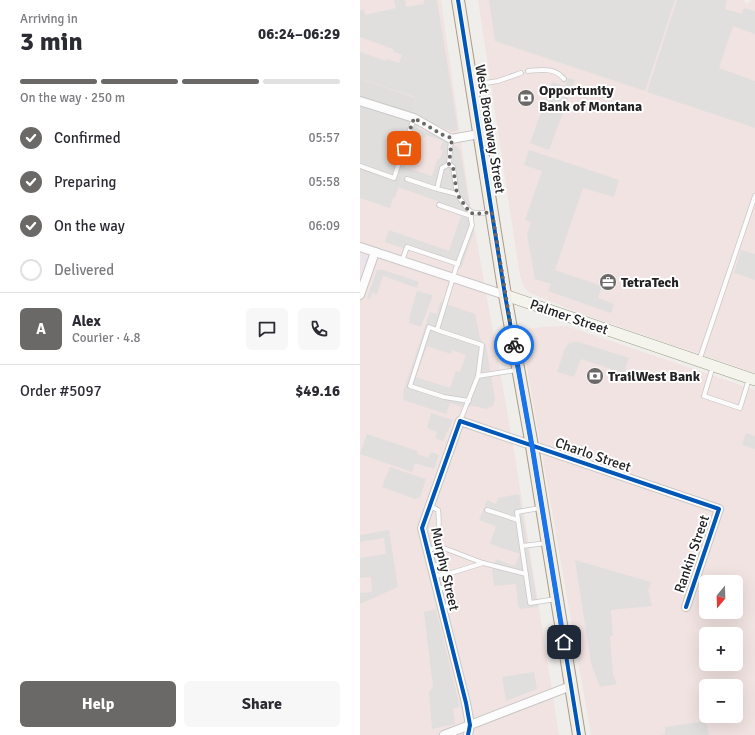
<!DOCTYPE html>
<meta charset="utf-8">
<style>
:root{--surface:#fff;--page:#f7f7f7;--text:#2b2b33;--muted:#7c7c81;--line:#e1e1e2;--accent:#6a6968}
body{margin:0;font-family:Signika,sans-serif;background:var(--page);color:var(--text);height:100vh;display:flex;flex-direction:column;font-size:15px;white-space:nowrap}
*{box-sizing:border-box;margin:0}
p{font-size:13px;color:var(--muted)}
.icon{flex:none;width:22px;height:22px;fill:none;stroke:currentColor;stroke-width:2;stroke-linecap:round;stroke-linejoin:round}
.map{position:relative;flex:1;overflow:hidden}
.drawer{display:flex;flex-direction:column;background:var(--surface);width:360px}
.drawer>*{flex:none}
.needle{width:26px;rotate:199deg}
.fabs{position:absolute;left:339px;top:575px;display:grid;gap:8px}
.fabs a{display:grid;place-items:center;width:44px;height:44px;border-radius:6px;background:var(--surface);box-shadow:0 4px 16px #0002;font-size:20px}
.pin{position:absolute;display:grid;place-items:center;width:34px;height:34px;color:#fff;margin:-17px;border-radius:8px;box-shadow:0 2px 6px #0006}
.courier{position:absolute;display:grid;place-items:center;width:40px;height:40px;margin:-20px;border:3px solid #1a73e8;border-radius:50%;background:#fff;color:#222;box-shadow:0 1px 5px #0007}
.summary em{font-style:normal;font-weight:800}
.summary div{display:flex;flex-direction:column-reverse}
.summary{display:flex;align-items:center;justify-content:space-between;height:68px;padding:0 20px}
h1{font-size:26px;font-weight:800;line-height:30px}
.bar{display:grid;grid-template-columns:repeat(4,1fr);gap:6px 4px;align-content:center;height:48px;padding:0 20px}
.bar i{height:5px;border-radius:3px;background:var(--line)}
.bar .on{background:var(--accent)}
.bar p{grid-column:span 4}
.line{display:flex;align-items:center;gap:10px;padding:0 20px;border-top:1px solid var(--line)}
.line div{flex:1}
.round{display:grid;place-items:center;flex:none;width:42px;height:42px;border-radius:6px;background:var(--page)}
ol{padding:0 20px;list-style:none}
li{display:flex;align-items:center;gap:12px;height:44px}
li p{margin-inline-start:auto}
li .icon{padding:4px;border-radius:50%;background:var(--accent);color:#fff;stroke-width:4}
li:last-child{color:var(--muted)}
li i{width:22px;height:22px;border:2px solid var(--line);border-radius:50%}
.primary-button{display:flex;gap:8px;margin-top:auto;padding:8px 20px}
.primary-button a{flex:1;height:46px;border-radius:6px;background:var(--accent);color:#fff;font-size:16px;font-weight:800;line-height:46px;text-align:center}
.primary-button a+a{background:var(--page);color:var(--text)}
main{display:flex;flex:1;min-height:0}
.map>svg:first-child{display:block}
</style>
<main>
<section class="drawer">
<div class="summary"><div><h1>3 min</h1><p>Arriving in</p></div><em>06:24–06:29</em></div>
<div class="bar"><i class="on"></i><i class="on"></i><i class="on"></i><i></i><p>On the way · 250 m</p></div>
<ol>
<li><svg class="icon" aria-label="check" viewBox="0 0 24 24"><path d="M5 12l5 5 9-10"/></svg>Confirmed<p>05:57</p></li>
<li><svg class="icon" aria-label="check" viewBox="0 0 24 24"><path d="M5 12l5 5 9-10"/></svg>Preparing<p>05:58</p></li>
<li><svg class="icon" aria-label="check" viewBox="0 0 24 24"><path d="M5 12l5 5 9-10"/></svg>On the way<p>06:09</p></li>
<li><i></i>Delivered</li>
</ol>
<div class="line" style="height:72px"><b class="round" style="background:var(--accent);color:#fff">A</b><div><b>Alex</b><p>Courier · 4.8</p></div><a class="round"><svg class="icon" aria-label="chat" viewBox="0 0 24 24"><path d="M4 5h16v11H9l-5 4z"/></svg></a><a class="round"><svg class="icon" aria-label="phone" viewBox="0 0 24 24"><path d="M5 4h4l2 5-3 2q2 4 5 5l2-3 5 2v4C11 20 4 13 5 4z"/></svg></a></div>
<div class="line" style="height:52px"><div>Order #5097</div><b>$49.16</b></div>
<div class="primary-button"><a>Help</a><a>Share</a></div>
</section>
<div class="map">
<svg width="395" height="735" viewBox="0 0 395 735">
<rect width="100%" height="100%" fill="#f0eeeb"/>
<!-- residential -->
<path fill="#dfdedc" d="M0,79L67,101L35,198L0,186Z"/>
<!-- commercial -->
<g fill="#f1e3e1" fill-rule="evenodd">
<path d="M0,0H81L109,197L154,450L199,735H0V186L35,198L67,102L0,79Z"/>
<path d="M118,0H384L386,4L392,0H395V373L219,313L170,293L164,287L160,276Z"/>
<path d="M207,326L395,390V735H231L162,339L166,329L183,327ZM346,582H376V612H346ZM346,634H376V664H346ZM346,686H376V716H346Z"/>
</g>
<!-- industrial -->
<path fill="#ede4e9" d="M0,246L15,252L0,299Z"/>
<!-- parking -->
<g fill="#e0dfde" fill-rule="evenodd">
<path d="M34,0H45L46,7L64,4V0H77L98,130L93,132L56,117L50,112L55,97L0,79V52L26,61L27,59L39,63L42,55L34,52L33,49L0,37V11L4,9L5,15L36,8Z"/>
<path d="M129,0H315L285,91L135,41Z"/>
<path d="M317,0H365L367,1L365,9L382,14L384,8L395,11V34L373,26L359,68L395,81V128L287,92Z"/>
<path d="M208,78L215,80L189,150L170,143L192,82L205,86Z"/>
<path d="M57,128L85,139L100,149L114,232L101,268L25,242L29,230L89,251L101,216L76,207L77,201L38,187L44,167L72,176L78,158L80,159L83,151L80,149L83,141L66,135L65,137H63L56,158L48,156Z"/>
<path d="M169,150L259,180L254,197L223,188L195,270L242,286L238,298L254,304L251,313L188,291L191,284L175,279L167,234L171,222L165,220L182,171L164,165Z"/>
<path d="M0,172L37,185L30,208L0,198Z"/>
<path d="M381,250L395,254V280L374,273Z"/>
<path d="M17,270H24L59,282L57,288L23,276L17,294L12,293L10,299L7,298Z"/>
<path d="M57,291L73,295L61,327L49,323L50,320L49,318Z"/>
<path d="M80,302L115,314L120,338L126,346L135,399L133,406L126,409L115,406L102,407L90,403L86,414L43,400L44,389L70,312L77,314ZM67,346L91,354L92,350L106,355L100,372L96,371L90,388L56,377Z"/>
<path d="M214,342H219L269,358L264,373L221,359L214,377L197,372L205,348L209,343Z"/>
<path d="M71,413L93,420L83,441L75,438L77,432L67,428Z"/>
<path d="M386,433L395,436V449L382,445Z"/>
<path d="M7,434L58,451L57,454L68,458L71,452L79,455L74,469L55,463L52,472L0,454Z"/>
<path d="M30,467L66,479L60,497L55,499L22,487Z"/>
<path d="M159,494L178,607L160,609L158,605L156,584L134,586L132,571L136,559L155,566L160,554L130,544L136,526L119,520L127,500L136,504L138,498Z"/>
<path d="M29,530L38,587L0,604V593L12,592L11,577L0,578V558L26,554L24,538L0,542V535Z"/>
<path d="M215,560L291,582L288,590L292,606L251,610L253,636H250L253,675L257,684L240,687L231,663Z"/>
<path d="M76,609L100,707L93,709L95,724L72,729L69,692L73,687L64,612Z"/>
<path d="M174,672L177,689L146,701L142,677Z"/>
<path d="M346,721L349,735H301L305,734V727Z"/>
</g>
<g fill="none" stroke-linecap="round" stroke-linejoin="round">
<!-- lane casing -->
<g stroke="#c9c8c7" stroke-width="5.5">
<g id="lane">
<path d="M168,71C181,70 195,67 204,79"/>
<path d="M113,85L138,81L161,73"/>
<path d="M0,166L34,178L54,118"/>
<path d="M47,179L77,189L82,168L89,164L91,139"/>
<path d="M77,189L97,194L93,167L89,164"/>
<path d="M97,194C110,213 108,215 131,212"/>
<path d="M79,205L111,216"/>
<path d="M110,213L112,225L96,268L77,330L122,345L118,376L157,370"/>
<path d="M42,261L47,247L98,264"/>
<path d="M77,330L69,327L50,386L84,397L109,401"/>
<path d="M339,361L395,196"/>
<path d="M353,366L344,396L380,408L389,379"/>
<path d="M100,421L118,376"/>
<path d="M127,510L158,520L170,603L196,599"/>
<path d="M158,520L157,512L180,508"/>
<path d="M162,546L187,543"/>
<path d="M67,550L81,547C77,534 80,523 78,510L70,506"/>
<path d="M72,566L85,563"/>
<path d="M74,576L88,574L123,563"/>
<path d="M77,589L91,586"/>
<path d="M82,607L95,605L81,547L123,563L166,574"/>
</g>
</g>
<!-- street casing -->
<g stroke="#c9c8c7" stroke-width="10">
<g id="street">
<path d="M0,101L54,118L91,139L119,134"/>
<path d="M0,247L145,295"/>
<path d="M0,295L15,252"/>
<path d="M84,735L211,686"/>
<path d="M108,735L110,725L106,703L62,528L100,421L359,509L326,607"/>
</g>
</g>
<!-- secondary casing -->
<g stroke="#999a82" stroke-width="12">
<path id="secondary" d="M145,295L395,380"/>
</g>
<!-- primary casing -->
<g stroke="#a79c86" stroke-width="14">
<path id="primary" d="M98,0L145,295L172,446L219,735"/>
</g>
<!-- lane -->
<use href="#lane" stroke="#fdfcfc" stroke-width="4"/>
<!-- street -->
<use href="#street" stroke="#fdfcfc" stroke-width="8"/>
<!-- secondary -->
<use href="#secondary" stroke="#f4f4ed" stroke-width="11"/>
<!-- primary -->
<use href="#primary" stroke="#f3ede7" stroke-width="12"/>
<!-- cycleway casing -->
<g stroke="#fff" stroke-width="6">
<g id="cycleway">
<path d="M98,0L145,295L172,446L219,735"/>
<path d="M108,735L110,725L106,703L62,528L100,421L359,509L326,607"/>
</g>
</g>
<!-- cycleway -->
<use href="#cycleway" stroke="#0057b8" stroke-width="4"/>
</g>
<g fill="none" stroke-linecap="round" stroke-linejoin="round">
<!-- done -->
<path stroke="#6a6968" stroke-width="4" stroke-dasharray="0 7.2" d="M44,148L54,118L83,135L92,138L89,164L93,167L97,194L110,213L116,214L132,212L154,345"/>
<!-- route -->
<path stroke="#1a73e8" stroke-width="5" d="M154,345L172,446L204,642"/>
</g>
<!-- icons -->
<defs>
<g id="bank-disc" transform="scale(0.9)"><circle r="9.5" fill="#6a6968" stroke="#fff"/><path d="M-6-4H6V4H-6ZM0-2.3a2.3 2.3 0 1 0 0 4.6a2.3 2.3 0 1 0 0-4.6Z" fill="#fff"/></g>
<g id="office-disc" transform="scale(0.9)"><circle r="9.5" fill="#6a6968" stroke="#fff"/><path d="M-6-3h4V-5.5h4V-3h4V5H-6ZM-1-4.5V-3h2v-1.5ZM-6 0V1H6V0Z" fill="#fff"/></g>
</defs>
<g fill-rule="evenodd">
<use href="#bank-disc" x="166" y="98"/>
<use href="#office-disc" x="248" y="282"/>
<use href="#bank-disc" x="235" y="376"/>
</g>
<g text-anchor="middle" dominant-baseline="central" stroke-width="4" stroke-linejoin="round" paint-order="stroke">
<!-- poi labels -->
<g font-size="14" font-weight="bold" fill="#222" stroke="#fff" text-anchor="start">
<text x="179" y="90">Opportunity<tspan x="179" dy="16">Bank of Montana</tspan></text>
<text x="261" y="282">TetraTech</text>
<text x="248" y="376">TrailWest Bank</text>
</g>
<!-- street labels -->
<g font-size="14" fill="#222" stroke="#fff">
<text transform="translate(130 129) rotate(81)">West Broadway Street</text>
<text transform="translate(209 317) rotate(19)">Palmer Street</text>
<text transform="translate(233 455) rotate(19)">Charlo Street</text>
<text transform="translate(332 554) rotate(-71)">Rankin Street</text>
<text transform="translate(85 569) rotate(77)">Murphy Street</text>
</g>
</g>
</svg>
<div class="fabs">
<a><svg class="needle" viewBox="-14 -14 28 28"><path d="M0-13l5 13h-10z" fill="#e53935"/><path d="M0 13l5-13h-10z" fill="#7c7c81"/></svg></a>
<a>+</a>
<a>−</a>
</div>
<div class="pin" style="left:44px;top:148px;background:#ea580c"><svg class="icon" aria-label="bag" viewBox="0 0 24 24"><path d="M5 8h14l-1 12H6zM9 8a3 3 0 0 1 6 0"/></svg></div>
<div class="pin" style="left:204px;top:642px;background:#1f2937"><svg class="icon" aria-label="home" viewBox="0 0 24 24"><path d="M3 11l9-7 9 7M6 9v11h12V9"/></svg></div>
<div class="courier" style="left:154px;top:345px"><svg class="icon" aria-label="bike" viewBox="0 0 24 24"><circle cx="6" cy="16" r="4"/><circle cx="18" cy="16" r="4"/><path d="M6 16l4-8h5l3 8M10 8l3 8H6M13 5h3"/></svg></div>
</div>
</main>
